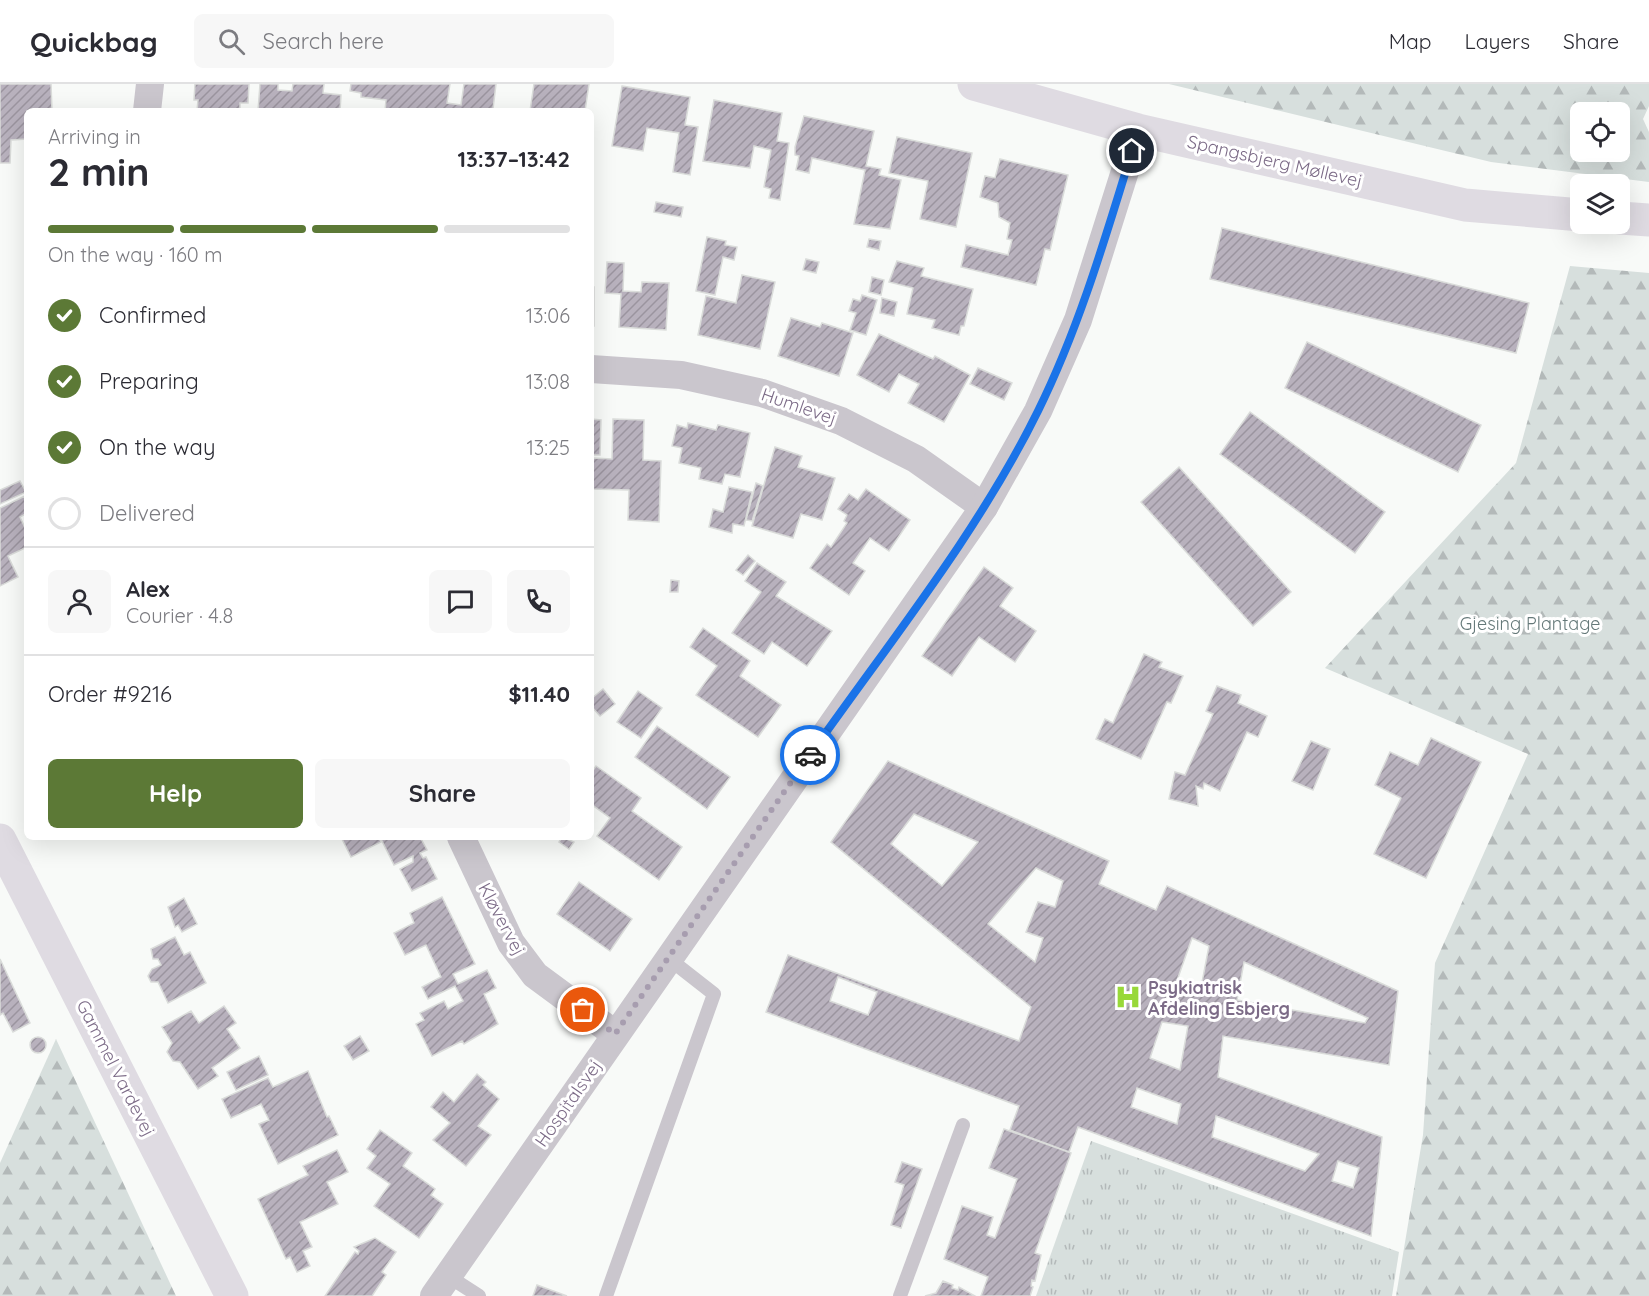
<!DOCTYPE html>
<meta charset="utf-8">
<style>
:root{--surface:#fff;--page:#f7f7f7;--text:#2b2b33;--muted:#7c7c81;--line:#e1e1e2;--accent:#5c7936}
body{margin:0;font-family:Quicksand,sans-serif;background:var(--page);color:var(--text);height:100vh;display:flex;flex-direction:column;font-size:22px;white-space:nowrap}
*{box-sizing:border-box;margin:0}
p{font-size:20px;color:var(--muted)}
.icon{flex:none;width:33px;height:33px;fill:none;stroke:currentColor;stroke-width:2;stroke-linecap:round;stroke-linejoin:round}
.map{position:relative;flex:1;overflow:hidden}
.details{position:absolute;left:24px;top:24px;width:570px;height:732px;display:flex;flex-direction:column;background:var(--surface);border-radius:9px;box-shadow:0 6px 24px #0002}
.details>*{flex:none}
.tools{position:absolute;left:1570px;top:18px;display:grid;gap:12px}
.tools a{display:grid;place-items:center;width:60px;height:60px;border-radius:9px;background:var(--surface);box-shadow:0 6px 24px #0002;font-size:30px}
.pin{position:absolute;display:grid;place-items:center;width:51px;height:51px;color:#fff;margin:-26px;border:3px solid #fff;border-radius:50%;box-shadow:0 2px 6px #0007}
.courier{position:absolute;display:grid;place-items:center;width:60px;height:60px;margin:-30px;border:4px solid #1a73e8;border-radius:50%;background:#fff;color:#222;box-shadow:0 2px 8px #0007}
.overview em{font-style:normal;font-weight:800}
.overview div{display:flex;flex-direction:column-reverse}
.overview{display:flex;align-items:center;justify-content:space-between;height:102px;padding:0 24px}
h1{font-size:39px;font-weight:800;line-height:45px}
.bar{display:grid;grid-template-columns:repeat(4,1fr);gap:9px 6px;align-content:center;height:72px;padding:0 24px}
.bar i{height:8px;border-radius:4px;background:var(--line)}
.bar .selected{background:var(--accent)}
.bar p{grid-column:span 4}
.line{display:flex;align-items:center;gap:15px;padding:0 24px;border-top:2px solid var(--line)}
.line div{flex:1}
.round{display:grid;place-items:center;flex:none;width:63px;height:63px;border-radius:9px;background:var(--page)}
ol{padding:0 24px;list-style:none}
li{display:flex;align-items:center;gap:18px;height:66px}
li p{margin-inline-start:auto}
li .icon{padding:6px;border-radius:50%;background:var(--accent);color:#fff;stroke-width:4}
li:last-child{color:var(--muted)}
li i{width:33px;height:33px;border:3px solid var(--line);border-radius:50%}
.button{display:flex;gap:12px;margin-top:auto;padding:12px 24px}
.button a{flex:1;height:69px;border-radius:9px;background:var(--accent);color:#fff;font-size:24px;font-weight:800;line-height:69px;text-align:center}
.button a+a{background:var(--page);color:var(--text)}
header{display:flex;align-items:center;gap:36px;box-sizing:border-box;height:84px;padding:0 30px;background:var(--surface);border-bottom:2px solid var(--line)}
header strong{font-size:28px}
nav{display:flex;gap:33px;margin-inline-start:auto;font-size:21px}
.search{width:420px;height:54px;background:var(--page);display:flex;align-items:center;gap:15px;box-sizing:border-box;padding:0 21px;border-radius:9px;color:var(--muted);font-size:22px}
.map>svg:first-child{display:block}
</style>
<header>
<strong>Quickbag</strong>
<div class="search"><svg class="icon" aria-label="search" viewBox="0 0 24 24"><circle cx="10" cy="10" r="6"/><path d="M15 15l6 6"/></svg>Search here</div>
<nav><a>Map</a><a>Layers</a><a>Share</a></nav>
</header>
<div class="map">
<svg width="1649" height="1212" viewBox="0 0 1649 1212">
<defs>
<pattern id="forest-firs" width="22" height="20" patternUnits="userSpaceOnUse" patternTransform="scale(1.5)"><rect width="22" height="20" fill="#d7dfdd"/><path d="M5 1l3.5 6h-7zM16 11l3.5 6h-7z" fill="#b3b9b9"/></pattern>
<pattern id="park-tufts" width="24" height="20" patternUnits="userSpaceOnUse" patternTransform="scale(1.5)"><rect width="24" height="20" fill="#d7dfdd"/><path d="M3 7l-1-3M5 7V3M7 7l1-3M15 17l-1-3M17 17v-4M19 17l1-3" fill="none" stroke="#b3b9b9"/></pattern>
<pattern id="building-hatch" width="6" height="6" patternUnits="userSpaceOnUse" patternTransform="scale(1.5)"><rect width="6" height="6" fill="#b8b1bd"/><path d="M-1 1l2-2M0 6l6-6M5 7l2-2" fill="none" stroke="#9b949f"/></pattern>
</defs>
<rect width="100%" height="100%" fill="#f8faf8"/>
<!-- forest -->
<g fill="url(#forest-firs)" fill-rule="evenodd">
<path d="M1169,0H1649V22L1643,35L1649,48V98L1491,78ZM1581,28H1620V68H1581Z"/>
<path d="M1570,182L1649,189V1212H1396L1423,1051L1435,879L1528,670L1325,584L1516,379Z"/>
<path d="M56,955L176,1212H0V1079Z"/>
</g>
<!-- park -->
<path fill="url(#park-tufts)" d="M1091,1057L1399,1168L1392,1212H1036Z"/>
<!-- building -->
<g fill="url(#building-hatch)" stroke="#dadcda" stroke-width="1.5" fill-rule="evenodd">
<path d="M0,0H51L52,27H27V55L11,56L10,79H0Z"/>
<path d="M195,0H249L248,19H240V27H197L198,16H194Z"/>
<path d="M260,0H278V6L292,7L293,0H324L323,9L341,11L340,27H258Z"/>
<path d="M351,0H450L447,19L461,21L464,0H496L493,25L506,27H385L386,16L361,13V9L350,7Z"/>
<path d="M534,0H589L585,27H530Z"/>
<path d="M622,2L690,13L685,41L698,43L690,91L673,88L679,49L647,44L643,67L612,62Z"/>
<path d="M714,16L782,29L777,57L789,59L780,116L769,114L771,105L764,103L771,66L754,62L750,84L703,77Z"/>
<path d="M804,32L874,47L866,82L881,85L879,91L901,96L890,145L854,140L865,86L812,74L809,89L796,86L799,72L795,71V63Z"/>
<path d="M897,53L972,69L956,143L920,135L928,97L889,89Z"/>
<path d="M1000,75L1068,91L1050,166L1045,165L1036,201L961,183L966,161L1008,171L1012,156L1007,155L1010,139L999,133L998,119L980,113L985,92L995,94Z"/>
<path d="M656,118L683,123L681,133L654,128Z"/>
<path d="M1222,144L1529,219L1516,269L1210,195Z"/>
<path d="M707,153L726,157L725,161L737,163L734,176L723,173L715,211L696,207Z"/>
<path d="M869,155L881,157L879,166L867,163Z"/>
<path d="M806,175L819,178L816,189L803,186Z"/>
<path d="M897,177L924,184L921,192L973,205L964,242H961L959,251L932,244L935,236L907,230L913,204L889,198Z"/>
<path d="M607,178L624,179L623,207L641,208L642,198L669,199L666,246L619,243L621,210L605,209Z"/>
<path d="M742,191L775,198L760,265L698,251L706,212L736,219Z"/>
<path d="M872,193L884,196L881,211L869,208Z"/>
<rect x="591" y="203" width="3" height="39"/>
<path d="M862,211L877,216L866,251L850,246L856,229L849,227L853,215L860,217Z"/>
<path d="M882,214L897,218L894,232L880,229Z"/>
<path d="M791,234L820,243L822,239L853,249L839,292L778,272Z"/>
<path d="M879,250L933,275L935,272L970,291L944,338L908,319L919,300L899,290L889,308L857,291Z"/>
<path d="M1307,258L1481,341L1458,388L1285,304Z"/>
<path d="M978,284L1012,299L1004,316L970,300Z"/>
<path d="M1250,328L1385,428L1355,469L1220,370Z"/>
<path d="M591,335L601,336L600,371H591Z"/>
<path d="M613,335L644,336L643,376L661,377L659,438L628,436L629,406L592,405L593,374L612,375Z"/>
<path d="M688,339L716,346L718,341L750,349L740,393L725,390L722,400L699,395L701,384L679,379L682,364L672,362L677,341L687,344Z"/>
<path d="M775,363L802,372L798,383L835,394L822,436L801,430L793,454L752,442Z"/>
<path d="M1179,383L1291,508L1253,542L1141,418Z"/>
<path d="M20,397L26,408L0,420V406Z"/>
<path d="M756,399L763,402L752,437L746,436Z"/>
<path d="M729,403L752,408L744,442L733,440L732,449L709,443L713,425L723,428Z"/>
<path d="M866,405L910,436L889,467L870,454L853,479L865,487L849,511L810,484L827,460L831,463L847,439L844,437L847,431L838,425L849,410L858,416Z"/>
<path d="M25,412L27,429L20,433L27,448V463L8,472L18,493L0,502V424Z"/>
<path d="M748,471L755,477L743,491L736,486Z"/>
<path d="M757,479L786,498L776,512L832,547L807,582L772,558L764,570L732,549L761,508L745,497Z"/>
<path d="M984,483L1013,504L1000,522L1036,547L1015,578L979,553L952,592L922,572Z"/>
<path d="M671,496L679,497L678,508H670Z"/>
<path d="M703,544L750,577L740,592L781,621L758,653L696,611L717,582L690,563Z"/>
<path d="M1144,570L1162,578L1159,583L1183,592L1171,619L1167,618L1141,675L1096,655L1105,635L1113,639Z"/>
<path d="M1217,602L1241,611L1238,619L1267,632L1258,653L1247,648L1220,707L1204,699L1203,705L1196,702L1198,722L1169,715L1175,688L1185,691L1213,630L1206,627Z"/>
<path d="M603,605L615,620L600,632L591,622V615Z"/>
<path d="M638,607L662,624L641,654L617,638Z"/>
<path d="M657,642L730,693L707,725L635,673Z"/>
<path d="M1431,654L1481,678L1426,794L1374,770L1401,714L1375,701L1390,668L1418,681Z"/>
<path d="M1311,657L1330,665L1313,706L1292,697Z"/>
<path d="M888,677L1109,777L1099,800L1156,826L1167,802L1398,907L1389,981L1223,952L1218,993L1382,1053L1371,1152L1078,1043L1069,1068L1010,1046L1019,1022L766,928L788,871L1019,957L1031,923L831,758ZM914,730L978,758L942,802L891,760ZM1036,784L1063,797L1055,823L1038,818L1026,848L1043,854L1035,878L988,840ZM1192,854L1209,862L1200,909L1174,905ZM1244,878L1368,934L1365,939L1237,916ZM838,893L877,908L868,931L830,917ZM1162,938L1188,942L1180,986L1150,974ZM1137,1004L1181,1020L1177,1040L1131,1023ZM1216,1032L1319,1070L1305,1087L1212,1053ZM1338,1077L1359,1084L1353,1104L1332,1097Z"/>
<path d="M596,682L641,714L632,727L682,763L659,796L597,752L610,734L591,720V689Z"/>
<path d="M341,753H379L381,758L351,773Z"/>
<path d="M380,753H420L427,766L420,769L423,774L426,773L437,795L412,807L400,785L413,778V772L394,781Z"/>
<path d="M562,753L574,758L569,765L559,758Z"/>
<path d="M579,798L632,835L610,867L557,830Z"/>
<path d="M442,813L475,880L453,890L458,900L487,886L496,904L484,910L498,940L464,960L462,957L432,972L416,940L424,936L420,929L444,917L448,925L463,917L455,902L428,915L422,903L441,893L426,861L405,871L394,849L414,839L410,829Z"/>
<path d="M184,814L197,840L182,848L178,841L175,843L168,823Z"/>
<path d="M175,853L184,871L190,868L206,899L168,919L158,898H151L148,892L152,885L161,881L158,875H153L151,865Z"/>
<path d="M0,875L30,939L13,948L3,929L0,931Z"/>
<path d="M224,922L236,939L227,945L240,964L212,984L218,992L198,1005L180,978L173,977L167,968L172,959L162,943L191,927L199,939Z"/>
<path d="M360,952L369,967L353,976L344,962Z"/>
<circle cx="38" cy="961" r="8"/>
<path d="M259,972L268,991L236,1006L227,988Z"/>
<path d="M308,987L327,1033L329,1032L338,1051L278,1080L259,1040L269,1036L261,1020L231,1034L222,1015L268,994L273,1003Z"/>
<path d="M477,990L486,998L483,1001L499,1015L478,1042L491,1051L466,1082L433,1056L450,1039L431,1023L443,1008L454,1018Z"/>
<path d="M1004,1045L1071,1069L1035,1169L1041,1171L1035,1197L1032,1196L1031,1202L1033,1203L1030,1212H981L988,1193L944,1175L962,1122L993,1133L987,1151L995,1154L1017,1095L989,1084Z"/>
<path d="M380,1046L412,1069L403,1082L435,1105L431,1111L443,1120L419,1154L374,1122L390,1100L367,1084L376,1072L367,1065Z"/>
<path d="M337,1066L348,1088L327,1098L338,1120L300,1138L312,1163L303,1167L310,1182L297,1188L290,1173L286,1175L258,1115L308,1091L303,1082Z"/>
<path d="M902,1078L922,1085L901,1144L891,1141L904,1101L895,1098Z"/>
<path d="M375,1154L396,1168L382,1188L386,1191L372,1212H325L355,1168L358,1170L359,1167L354,1163Z"/>
<path d="M943,1197L953,1201L952,1204L958,1206L959,1203L975,1212H925L936,1209Z"/>
<path d="M537,1201L567,1212H533Z"/>
</g>
<g fill="none" stroke-linecap="round" stroke-linejoin="round">
<!-- lane -->
<g stroke="#cac6cd" stroke-width="14">
<path d="M448,1192L479,1212"/>
<path d="M606,1212L714,910L668,874"/>
<path d="M900,1212L963,1041"/>
</g>
<!-- street -->
<g stroke="#cac6cd" stroke-width="28">
<path d="M147,27L150,0"/>
<path d="M591,285L681,291L762,309L841,337L916,375L984,423"/>
<path d="M461,753L511,859L535,891L615,950"/>
<path d="M434,1212L984,423L1038,327L1078,236L1138,46"/>
</g>
<!-- secondary -->
<g stroke="#dfdbe2" stroke-width="33">
<path d="M974,0L1138,46L1465,121L1581,131"/>
<path d="M1620,134L1649,136"/>
<path d="M0,756L232,1212"/>
</g>
</g>
<g fill="none" stroke-linecap="round" stroke-linejoin="round">
<!-- done -->
<path stroke="#a79daf" stroke-width="6" stroke-dasharray="0 10.8" d="M583,926L615,950L810,671"/>
<!-- route -->
<path stroke="#1a73e8" stroke-width="8" d="M810,671C888,560 978,449 1038,327C1079,244 1105,155 1132,67"/>
</g>
<!-- icons -->
<defs>
<g id="hospital-bare" transform="scale(2.07)"><path d="M-5-5h3v3.5h4V-5h3V5h-3V1.5h-4V5h-3Z" fill="#98d839" stroke="#fff" stroke-width="2.5" paint-order="stroke"/></g>
</defs>
<g fill-rule="evenodd">
<use href="#hospital-bare" x="1128" y="913"/>
</g>
<g text-anchor="middle" dominant-baseline="central" stroke-width="6" stroke-linejoin="round" paint-order="stroke">
<!-- street labels -->
<g font-size="18" fill="#7c6b87" stroke="#fff">
<text transform="translate(1275 77) rotate(13)">Spangsbjerg Møllevej</text>
<text transform="translate(799 322) rotate(19)">Humlevej</text>
<text transform="translate(502 835) rotate(62)">Kløvervej</text>
<text transform="translate(116 984) rotate(63)">Gammel Vardevej</text>
<text transform="translate(568 1019) rotate(-55)">Hospitalsvej</text>
</g>
<!-- park labels -->
<g font-size="18" fill="#657979" stroke="#fff">
<text x="1530" y="539">Gjesing Plantage</text>
</g>
<!-- poi labels -->
<g font-size="18" font-weight="bold" fill="#7c6b87" stroke="#fff" text-anchor="start">
<text x="1148" y="903">Psykiatrisk<tspan x="1148" dy="21">Afdeling Esbjerg</tspan></text>
</g>
</g>
</svg>
<div class="tools">
<a><svg class="icon" aria-label="locate" viewBox="0 0 24 24"><circle cx="12" cy="12" r="6"/><path d="M12 2v4M12 18v4M2 12h4M18 12h4"/></svg></a>
<a><svg class="icon" aria-label="layers" viewBox="0 0 24 24"><path d="M12 4l9 5-9 5-9-5zM3 14l9 5 9-5"/></svg></a>
</div>
<div class="pin" style="left:583px;top:926px;background:#ea580c"><svg class="icon" aria-label="bag" viewBox="0 0 24 24"><path d="M5 8h14l-1 12H6zM9 8a3 3 0 0 1 6 0"/></svg></div>
<div class="pin" style="left:1132px;top:67px;background:#1f2937"><svg class="icon" aria-label="home" viewBox="0 0 24 24"><path d="M3 11l9-7 9 7M6 9v11h12V9"/></svg></div>
<div class="courier" style="left:810px;top:671px"><svg class="icon" aria-label="car" viewBox="0 0 24 24"><path d="M5 17H2v-5l4-1 3-4h7l3 4 3 1v5h-3M9 17h6M6 11h13"/><circle cx="7" cy="17" r="2"/><circle cx="17" cy="17" r="2"/></svg></div>
<section class="details">
<div class="overview"><div><h1>2 min</h1><p>Arriving in</p></div><em>13:37–13:42</em></div>
<div class="bar"><i class="selected"></i><i class="selected"></i><i class="selected"></i><i></i><p>On the way · 160 m</p></div>
<ol>
<li><svg class="icon" aria-label="check" viewBox="0 0 24 24"><path d="M5 12l5 5 9-10"/></svg>Confirmed<p>13:06</p></li>
<li><svg class="icon" aria-label="check" viewBox="0 0 24 24"><path d="M5 12l5 5 9-10"/></svg>Preparing<p>13:08</p></li>
<li><svg class="icon" aria-label="check" viewBox="0 0 24 24"><path d="M5 12l5 5 9-10"/></svg>On the way<p>13:25</p></li>
<li><i></i>Delivered</li>
</ol>
<div class="line" style="height:108px"><a class="round"><svg class="icon" aria-label="person" viewBox="0 0 24 24"><circle cx="12" cy="8" r="4"/><path d="M4 21q1-7 8-7t8 7"/></svg></a><div><b>Alex</b><p>Courier · 4.8</p></div><a class="round"><svg class="icon" aria-label="chat" viewBox="0 0 24 24"><path d="M4 5h16v11H9l-5 4z"/></svg></a><a class="round"><svg class="icon" aria-label="phone" viewBox="0 0 24 24"><path d="M5 4h4l2 5-3 2q2 4 5 5l2-3 5 2v4C11 20 4 13 5 4z"/></svg></a></div>
<div class="line" style="height:78px"><div>Order #9216</div><b>$11.40</b></div>
<div class="button"><a>Help</a><a>Share</a></div>
</section>
</div>
